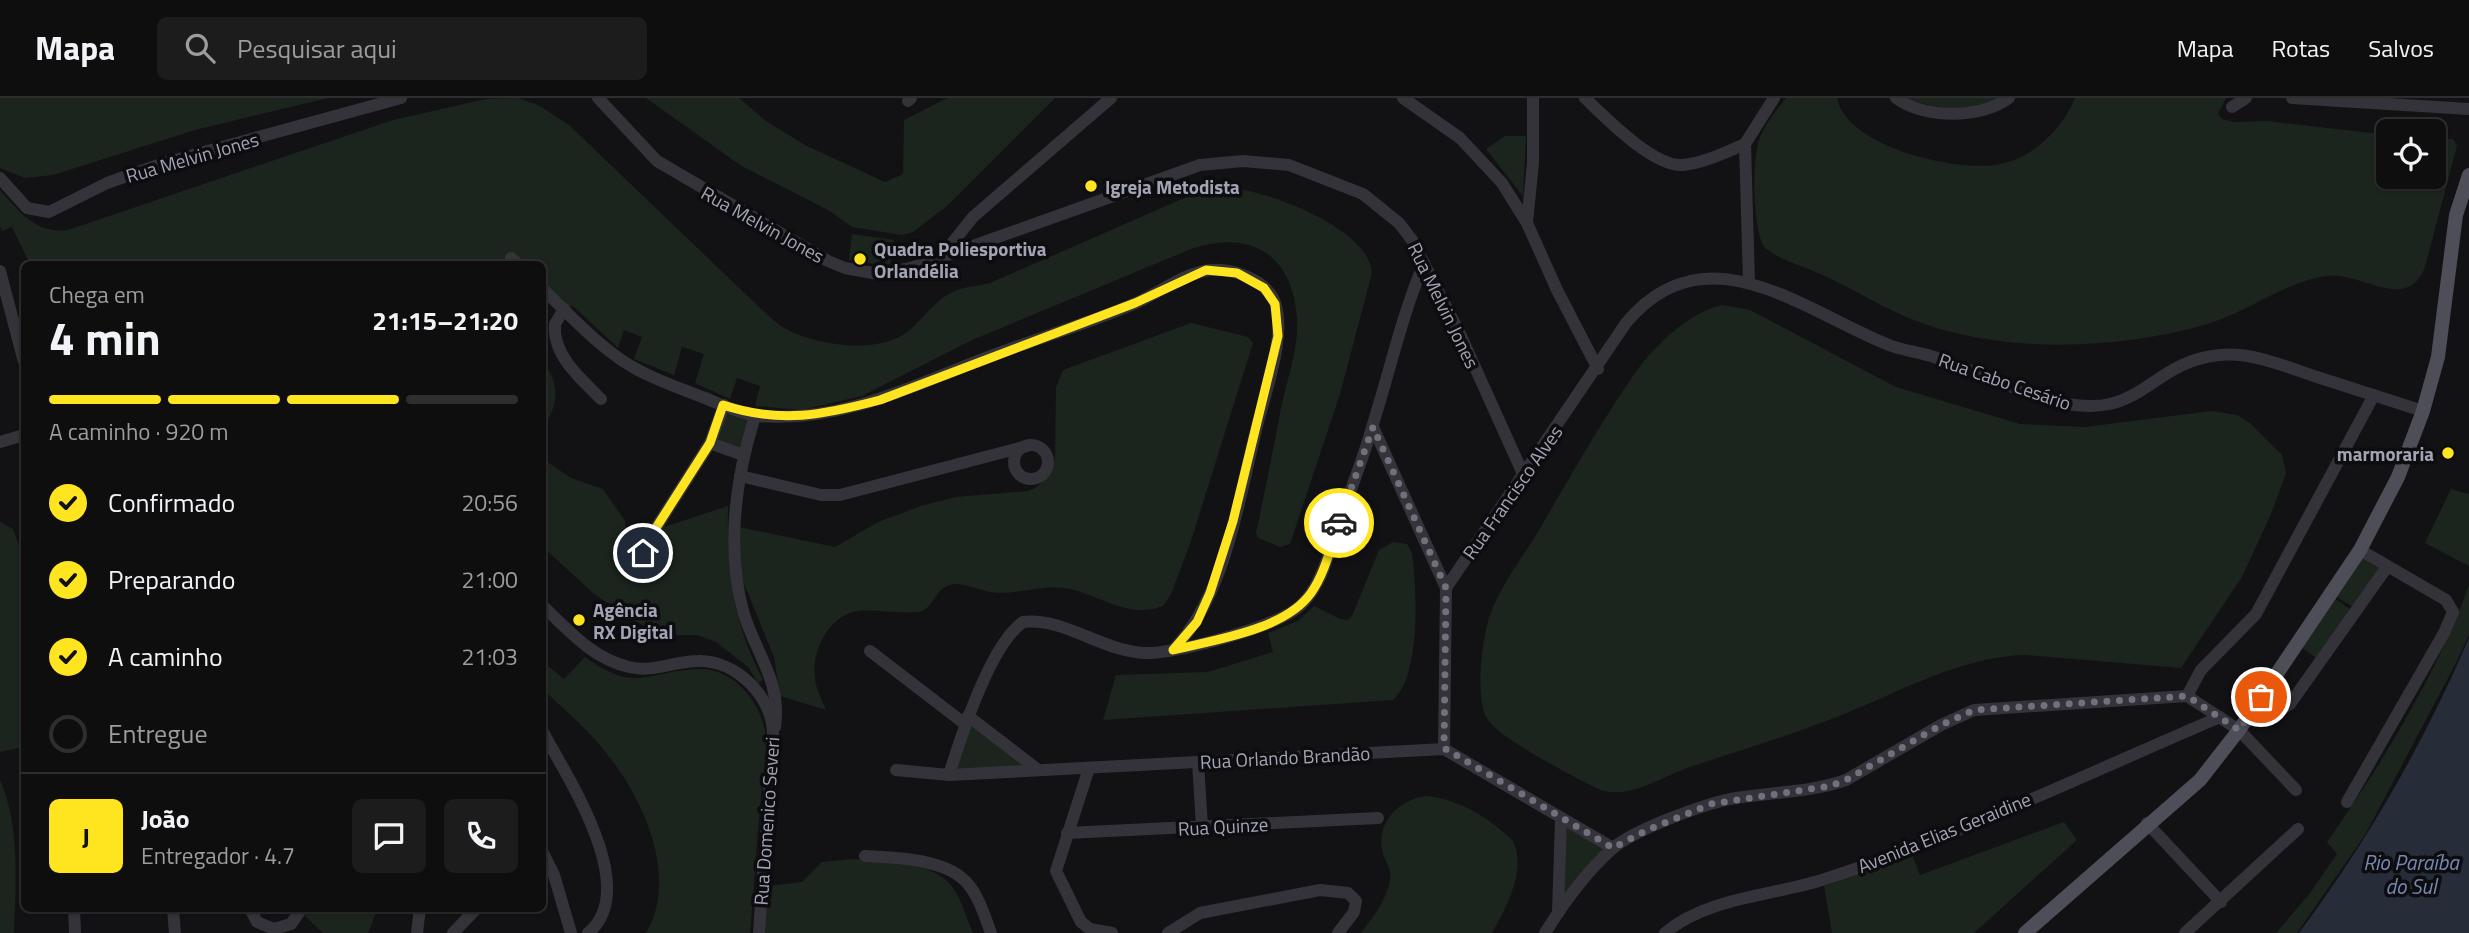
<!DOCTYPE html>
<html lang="pt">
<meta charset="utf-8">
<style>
:root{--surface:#0e0e0f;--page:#1c1c1d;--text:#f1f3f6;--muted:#9b9c9e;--line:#2e2e2f;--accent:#ffe51f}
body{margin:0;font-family:"Titillium Web",sans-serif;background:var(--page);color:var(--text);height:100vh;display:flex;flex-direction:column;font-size:26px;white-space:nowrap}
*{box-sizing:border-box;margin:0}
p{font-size:23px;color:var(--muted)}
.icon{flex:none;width:38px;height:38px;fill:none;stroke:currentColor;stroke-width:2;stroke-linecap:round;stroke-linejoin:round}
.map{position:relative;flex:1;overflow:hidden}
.sheet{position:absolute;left:21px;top:163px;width:525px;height:651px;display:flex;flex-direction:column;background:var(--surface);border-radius:10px;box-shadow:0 2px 5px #0004,0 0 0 2px var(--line)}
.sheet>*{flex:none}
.tools{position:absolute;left:2376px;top:21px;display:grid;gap:14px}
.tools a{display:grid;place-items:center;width:70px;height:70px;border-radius:10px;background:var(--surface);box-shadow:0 2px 5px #0004,0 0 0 2px var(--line);font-size:35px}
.pin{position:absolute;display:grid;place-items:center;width:60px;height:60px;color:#fff;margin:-30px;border:4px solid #fff;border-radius:50%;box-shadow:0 2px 7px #0007}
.courier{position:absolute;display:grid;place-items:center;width:70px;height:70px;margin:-35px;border:5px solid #ffe51f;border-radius:50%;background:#fff;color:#222;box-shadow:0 2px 9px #0007}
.headline em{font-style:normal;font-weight:700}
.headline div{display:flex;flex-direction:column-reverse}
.headline{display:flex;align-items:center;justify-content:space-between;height:119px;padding:0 28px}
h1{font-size:46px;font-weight:700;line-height:52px}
.bar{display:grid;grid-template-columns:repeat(4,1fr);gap:10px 7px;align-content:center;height:84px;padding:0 28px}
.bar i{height:9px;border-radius:5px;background:var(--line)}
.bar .selected{background:var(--accent)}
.bar p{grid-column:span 4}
.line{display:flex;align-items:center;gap:18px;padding:0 28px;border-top:2px solid var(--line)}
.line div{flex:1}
.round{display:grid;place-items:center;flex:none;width:74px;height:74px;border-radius:10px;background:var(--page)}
ol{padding:0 28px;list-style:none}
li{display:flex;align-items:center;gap:21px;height:77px}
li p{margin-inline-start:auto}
li .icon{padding:7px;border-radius:50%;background:var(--accent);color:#111;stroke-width:4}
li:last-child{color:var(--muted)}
li i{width:38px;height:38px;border:4px solid var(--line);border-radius:50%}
header{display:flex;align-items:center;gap:42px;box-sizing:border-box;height:98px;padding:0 35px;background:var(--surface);border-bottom:2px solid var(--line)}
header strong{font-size:33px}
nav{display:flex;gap:38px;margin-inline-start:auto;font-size:24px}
.search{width:490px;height:63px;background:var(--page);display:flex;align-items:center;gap:18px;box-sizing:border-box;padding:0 24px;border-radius:10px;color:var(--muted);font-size:26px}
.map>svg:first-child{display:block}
</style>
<header>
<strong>Mapa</strong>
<div class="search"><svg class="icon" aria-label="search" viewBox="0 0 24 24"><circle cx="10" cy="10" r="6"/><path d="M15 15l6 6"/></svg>Pesquisar aqui</div>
<nav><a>Mapa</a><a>Rotas</a><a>Salvos</a></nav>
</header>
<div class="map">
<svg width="2469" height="835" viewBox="0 0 2469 835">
<rect width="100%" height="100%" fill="#121214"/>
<!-- green -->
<g fill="#1c241e">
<path d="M0,0H328L195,32L53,77L25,80L0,70Z"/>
<path d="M518,0L538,7L569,27L757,207C766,215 776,226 786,231C816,247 870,255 901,238C919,228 930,206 949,196C961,188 976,189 990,185L1182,101C1195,96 1210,90 1224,90C1262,89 1371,131 1372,175L1340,296L1290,446L1280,449L1258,440L1256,435C1265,394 1273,352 1281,310C1287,281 1299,250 1297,221C1293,156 1250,131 1191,151L972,242L862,298L801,312L755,308L760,288L737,280L730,301L695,285L704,256L682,249L674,277L634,261L642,239L624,232L618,250L574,209L547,203L543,212L542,166H30L12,129L2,133L0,128V92C20,114 35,136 68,132L393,22L486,1Z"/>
<path d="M646,0H739L766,23L805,47L885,84L903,76L904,22L947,0H1055L947,108L913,134L902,137L852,129L828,112L740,67Z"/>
<path d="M1786,0H1837C1847,50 1959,75 2001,66C2035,58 2062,31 2075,0H2226L2218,16L2222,21L2233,24L2267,23L2389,37V79H2434V41H2453L2457,48L2425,169C2407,216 2360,173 2327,178C2283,184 2247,215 2204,227C2118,251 2008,256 1922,225C1888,213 1859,194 1827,179C1807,169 1783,164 1765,150C1752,133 1752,62 1759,42C1765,26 1776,13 1786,0Z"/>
<path d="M1907,0H2000C1972,15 1936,12 1907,0Z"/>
<path d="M1505,38H1526L1523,98L1486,51Z"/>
<path d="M852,136L894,142L890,168L849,162Z"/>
<path d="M1722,207L1750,212L1896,289L2020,326L2085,329L2211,313L2237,317L2250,325L2282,357L2286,375L2271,416L2242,479L2181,570L2026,557C1961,558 1898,595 1839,618C1789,638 1738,653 1687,670C1659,680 1631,701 1601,692C1579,682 1500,641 1488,622C1474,602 1482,540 1490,517C1500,489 1519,464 1535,439C1567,384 1599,327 1635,275C1655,247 1688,215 1722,207Z"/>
<path d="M1191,225L1248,239L1253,245L1190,446L1171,496L1163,508C1128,522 1099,496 1065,490C1040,486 1015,498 991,494C978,492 961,483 949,487C936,492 934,506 923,513C901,517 879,511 858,513C828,517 811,554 815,581C816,591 822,602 826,612L780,598L774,559L738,471L739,429L835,449L878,424L921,408L956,399L1028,393L1037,389L1047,379L1055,361L1056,289L1063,272Z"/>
<path d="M543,263C561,290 558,305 543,331Z"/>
<path d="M725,315L751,323L741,353L715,345Z"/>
<path d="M543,361L571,380L603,391L625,423L627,450L640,460L647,458L661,430L728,408C727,475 732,522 763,582L758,585L748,569L716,544L697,537H664L630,521L593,495L543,449Z"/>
<path d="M2451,391L2469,396V468L2425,445Z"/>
<path d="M0,424L13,431L24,460V649L0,654Z"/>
<path d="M1393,444L1407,446L1412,455C1417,490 1421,578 1393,602L1103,622L1116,577L1208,574L1273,554L1268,535L1298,523L1314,508L1340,521L1348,522L1352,518L1379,452Z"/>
<path d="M2362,460L2381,472L2356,511L2337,499Z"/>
<path d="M2469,487V537L2456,565L2365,737L2297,835H2276L2310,795L2337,756L2327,744C2380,669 2438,574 2469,487Z"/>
<path d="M2334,500L2354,514L2319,562L2300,548Z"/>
<path d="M585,559C638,597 646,572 701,571C733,571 760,603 765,633C769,653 763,676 761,697C757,743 754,789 750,835H646C679,779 644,702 607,656C589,632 564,612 543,591V564L564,581Z"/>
<path d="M968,624L1028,669L953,674Z"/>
<path d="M0,682C20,727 16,786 14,835H0Z"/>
<path d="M1426,698C1459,701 1490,720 1513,743C1527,772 1506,810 1492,835H1361C1372,820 1387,802 1390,782C1392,772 1386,765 1383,756C1375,726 1397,702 1426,698Z"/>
<path d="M1561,721L1613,750L1558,815Z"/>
<path d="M2064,724L2077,742L1974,835H1832L1824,788L1912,757L1920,777Z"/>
<path d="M852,761C883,762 933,762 953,790C962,803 967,821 973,835H763L768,788L802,784L822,764Z"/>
<path d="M308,810H378L368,835H323L305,818Z"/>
</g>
<!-- water -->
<path fill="#272d38" d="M2469,540V835H2299C2367,744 2424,645 2469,540Z"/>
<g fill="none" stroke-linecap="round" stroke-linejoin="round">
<!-- minor -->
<g stroke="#333339" stroke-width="12">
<path d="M598,0L657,63L828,163L845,170L878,176L911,170L1200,67L1243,63L1289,67L1363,96L1399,125L1412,142L1460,236L1524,378"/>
<path d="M1403,0L1460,40L1502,85L1527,125L1557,192L1598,271"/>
<path d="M1585,0C1605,19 1653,69 1683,67C1704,65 1726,54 1745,46"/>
<path d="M1896,0C1925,21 1980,21 2009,0"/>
<path d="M2292,0L2469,11"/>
<path d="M908,3L911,0"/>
<path d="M2232,9L2246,0"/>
<path d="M0,80L27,110L49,114L107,85L164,65L401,0"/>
<path d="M1527,125L1533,65V0"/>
<path d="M941,159L973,119L1111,0"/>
<path d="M511,160L518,166"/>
<path d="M0,173L24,264"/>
<path d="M1749,184L1745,46L1774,0"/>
<path d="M542,190C571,218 606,257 642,274C661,284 682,291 702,299C719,305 739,316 758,318C838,325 908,290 980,262C1031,242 1085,227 1136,205C1159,195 1185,174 1211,172C1232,170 1262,181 1273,200C1289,232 1265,295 1257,328C1239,400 1226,497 1173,552"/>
<path d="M564,211L555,226C552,257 581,281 601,301"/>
<path d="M755,318C736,379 726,449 743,513C755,555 782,583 775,629"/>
<path d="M1373,329L1446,490"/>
<path d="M0,344L24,337"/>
<path d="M710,345L743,357"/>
<circle cx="1031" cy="364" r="17"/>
<path d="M740,378L821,397H840L1027,348"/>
<path d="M647,444H636L637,454L647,453V444L710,345L724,307"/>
<path d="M542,507C568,532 593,561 629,569C654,575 674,563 698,563C736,562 772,598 773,635L759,835"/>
<path d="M870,553L965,626"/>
<path d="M2187,598L2201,572L2256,516L2374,297"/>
<path d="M2261,599L2280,612L2290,606L2387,469"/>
<path d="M968,618L1037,671"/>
<path d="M543,634C567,679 642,791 588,835"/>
<path d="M1444,651L1446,490L1626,225C1706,129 1803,213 1889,247C1904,253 1919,254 1934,259C1971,272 2006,288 2043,300C2143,331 2144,264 2220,257C2254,254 2286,269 2317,279C2352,290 2388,302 2423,313"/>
<path d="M1198,664L1202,729"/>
<path d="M1089,670L1056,773L1081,824L1090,831L1112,835"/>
<path d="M896,672L949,677L1444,651L1613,750"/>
<path d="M949,677C961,638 990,547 1023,524C1067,519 1106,557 1151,555C1183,553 1278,529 1301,507C1323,486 1330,450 1340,422C1351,390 1364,359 1373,326C1390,272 1402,217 1424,165"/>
<path d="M2347,704L2444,535L2453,514L2446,502L2360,452"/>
<path d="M2147,725L2221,804"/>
<path d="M1067,735L1378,720"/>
<path d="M542,753L554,777L571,835"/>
<path d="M865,758C896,760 946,760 968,786C979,799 985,819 991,835"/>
<path d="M74,810L75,835"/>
<path d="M173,810L175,835"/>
<path d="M250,810L257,824L274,831L291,826L302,810"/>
<path d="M1558,815L1561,721"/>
<path d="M417,835L420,810"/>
<path d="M453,835L477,810"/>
<path d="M1168,835L1200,815L1320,792L1348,795L1356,803L1354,814L1338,835"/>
<path d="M1545,835C1563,806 1586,774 1612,751C1633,732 1702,707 1730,701C1768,694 1809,695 1846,682L1941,627L1974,612L2187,598L2239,632L2296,692"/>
<path d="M1665,835C1707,799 1773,798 1825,781C1958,738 2091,674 2220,619"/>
<path d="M2185,835L2298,731"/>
</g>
<!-- major -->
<path stroke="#4e4e58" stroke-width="14" d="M2025,835L2200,682L2239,632L2360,452L2398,379L2423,313L2438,259L2456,117L2469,77"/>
</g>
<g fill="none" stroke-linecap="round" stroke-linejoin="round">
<!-- done -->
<path stroke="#70717d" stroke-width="7" stroke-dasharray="0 12.6" d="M1339,425L1373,329L1446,490L1444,650L1613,750L1647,732L1711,706L1830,688L1846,682L1941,627L1974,612L2187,598L2239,632L2261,599"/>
<!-- route -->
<path stroke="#ffe51f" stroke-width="9" d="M643,455L648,451L647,444L710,345L723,307C781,326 823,317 880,302L1135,205L1206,172L1237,175L1264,190L1275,206L1278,238L1233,423L1210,495L1197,524L1173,552C1214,542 1285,532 1311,495C1325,475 1331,448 1339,425"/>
</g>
<!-- markers -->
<g fill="#ffe51f" stroke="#0d0d0f" stroke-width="2.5">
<circle cx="1091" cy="88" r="7"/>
<circle cx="860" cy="161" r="7"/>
<circle cx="2448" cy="355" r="7"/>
<circle cx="579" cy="522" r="7"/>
</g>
<g text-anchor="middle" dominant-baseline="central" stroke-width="7" stroke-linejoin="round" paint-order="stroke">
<!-- street labels -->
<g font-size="19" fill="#a2a4b5" stroke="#0d0d0f">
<text transform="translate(192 59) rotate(-16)">Rua Melvin Jones</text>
<text transform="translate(763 126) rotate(29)">Rua Melvin Jones</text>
<text transform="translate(1444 207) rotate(64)">Rua Melvin Jones</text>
<text transform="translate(2005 283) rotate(19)">Rua Cabo Cesário</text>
<text transform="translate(1512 394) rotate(-55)">Rua Francisco Alves</text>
<text transform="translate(1285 659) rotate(-3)">Rua Orlando Brandão</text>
<text transform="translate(766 723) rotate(-86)">Rua Domenico Severi</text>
<text transform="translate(1223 728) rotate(-3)">Rua Quinze</text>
<text transform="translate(1944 734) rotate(-22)">Avenida Elias Geraidine</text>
</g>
<!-- poi labels -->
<g font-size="19" font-weight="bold" fill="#a2a4b5" stroke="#0d0d0f" text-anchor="start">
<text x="1105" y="88">Igreja Metodista</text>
<text x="874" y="150">Quadra Poliesportiva<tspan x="874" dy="22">Orlandélia</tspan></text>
<text x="2434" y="355" text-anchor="end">marmoraria</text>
<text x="593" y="511">Agência<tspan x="593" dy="22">RX Digital</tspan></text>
</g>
<!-- water labels -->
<g font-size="21" font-style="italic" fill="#7689b4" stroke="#0d0d0f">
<text x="2411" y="764">Rio Paraíba<tspan x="2411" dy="24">do Sul</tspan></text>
</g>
</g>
</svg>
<div class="tools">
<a><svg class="icon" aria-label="locate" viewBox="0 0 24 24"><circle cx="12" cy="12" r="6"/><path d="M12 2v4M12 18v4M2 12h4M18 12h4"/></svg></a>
</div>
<div class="pin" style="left:2261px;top:599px;background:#ea580c"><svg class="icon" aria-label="bag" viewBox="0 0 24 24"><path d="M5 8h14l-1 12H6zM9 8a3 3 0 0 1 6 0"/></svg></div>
<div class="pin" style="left:643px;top:455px;background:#1f2937"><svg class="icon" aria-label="home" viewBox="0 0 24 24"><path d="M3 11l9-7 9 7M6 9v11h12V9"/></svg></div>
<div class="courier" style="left:1339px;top:425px"><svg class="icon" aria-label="car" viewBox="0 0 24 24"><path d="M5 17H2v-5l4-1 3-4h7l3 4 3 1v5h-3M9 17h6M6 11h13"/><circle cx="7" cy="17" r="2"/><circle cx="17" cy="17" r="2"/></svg></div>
<section class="sheet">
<div class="headline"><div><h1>4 min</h1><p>Chega em</p></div><em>21:15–21:20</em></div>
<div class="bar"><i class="selected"></i><i class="selected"></i><i class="selected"></i><i></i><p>A caminho · 920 m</p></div>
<ol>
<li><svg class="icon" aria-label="check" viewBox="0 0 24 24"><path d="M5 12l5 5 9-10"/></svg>Confirmado<p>20:56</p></li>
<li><svg class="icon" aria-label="check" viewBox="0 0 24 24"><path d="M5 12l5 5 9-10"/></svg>Preparando<p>21:00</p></li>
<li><svg class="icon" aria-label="check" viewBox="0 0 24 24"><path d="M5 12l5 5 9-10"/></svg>A caminho<p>21:03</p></li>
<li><i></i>Entregue</li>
</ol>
<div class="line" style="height:126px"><b class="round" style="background:var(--accent);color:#111">J</b><div><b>João</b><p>Entregador · 4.7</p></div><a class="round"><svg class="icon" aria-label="chat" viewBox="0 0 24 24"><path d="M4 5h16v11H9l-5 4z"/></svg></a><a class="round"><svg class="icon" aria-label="phone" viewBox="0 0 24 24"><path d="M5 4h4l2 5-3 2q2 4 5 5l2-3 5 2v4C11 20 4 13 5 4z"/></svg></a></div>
</section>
</div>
